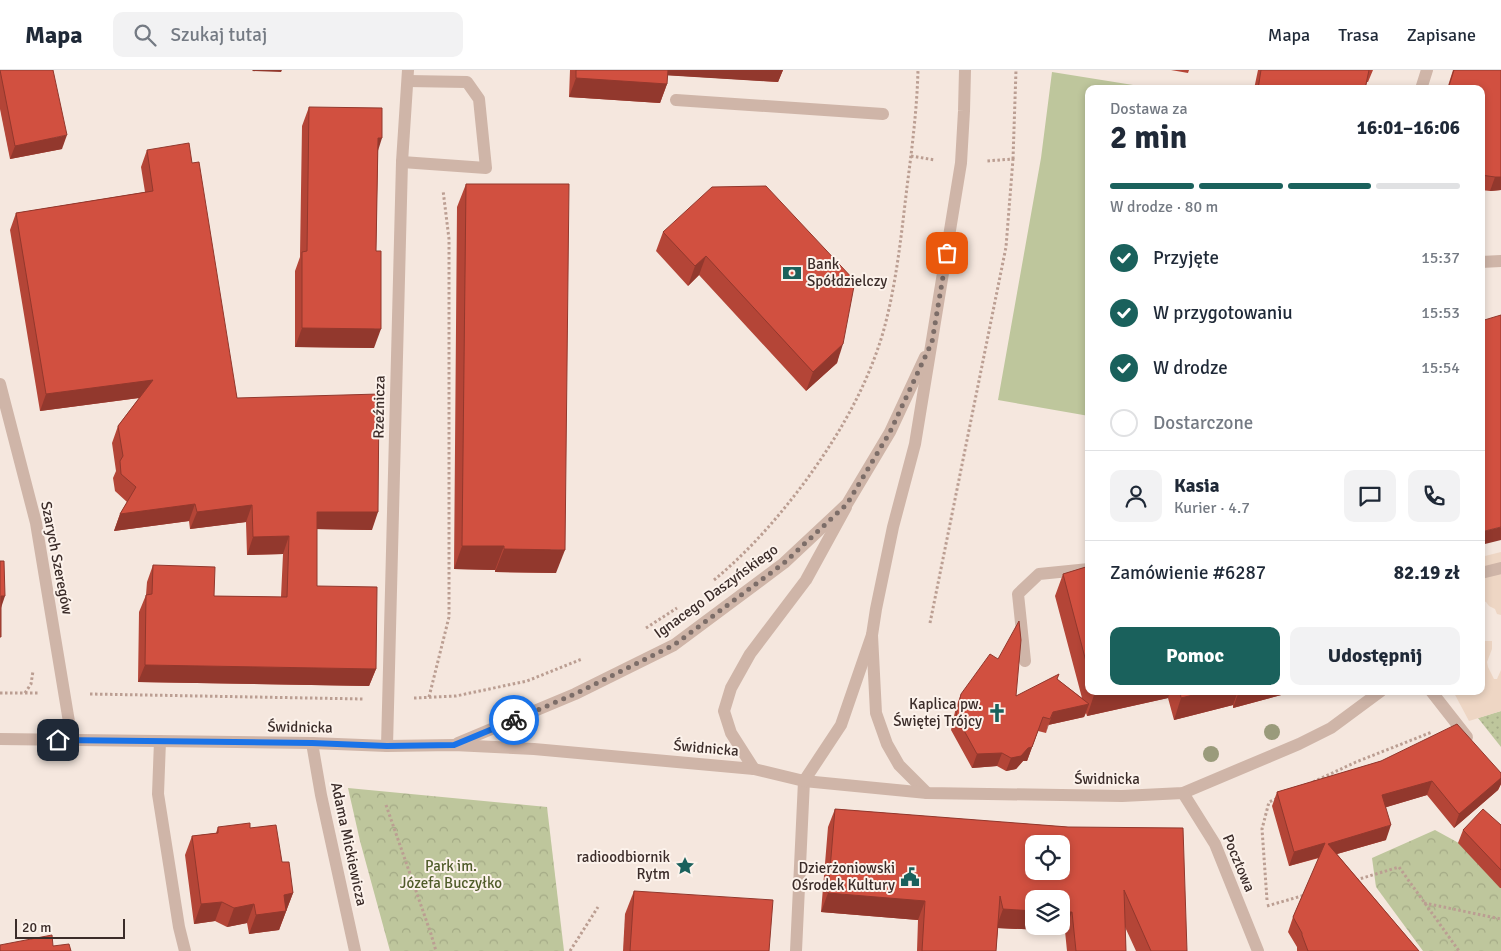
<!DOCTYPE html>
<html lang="pl">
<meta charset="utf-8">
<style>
:root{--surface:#fff;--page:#f2f2f3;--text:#1f2937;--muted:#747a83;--line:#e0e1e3;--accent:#1a615c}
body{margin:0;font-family:Signika,sans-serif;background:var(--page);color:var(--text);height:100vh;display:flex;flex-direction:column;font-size:19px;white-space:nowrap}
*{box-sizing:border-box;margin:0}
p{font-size:16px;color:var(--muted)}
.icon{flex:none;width:28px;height:28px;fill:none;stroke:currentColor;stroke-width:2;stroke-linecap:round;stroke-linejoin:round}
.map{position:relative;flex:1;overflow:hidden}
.drawer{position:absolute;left:1085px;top:15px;width:400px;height:610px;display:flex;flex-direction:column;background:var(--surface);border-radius:10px;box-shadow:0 2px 8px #0003}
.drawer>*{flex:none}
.tools{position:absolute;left:1025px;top:765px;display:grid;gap:10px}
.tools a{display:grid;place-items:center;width:45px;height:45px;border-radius:10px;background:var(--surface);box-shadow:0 2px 8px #0003;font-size:25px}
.scale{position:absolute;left:15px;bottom:12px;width:110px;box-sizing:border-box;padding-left:5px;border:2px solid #3b2c29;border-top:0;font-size:14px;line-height:18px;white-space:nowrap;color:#3b2c29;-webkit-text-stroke:4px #fcf2eb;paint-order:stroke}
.pin{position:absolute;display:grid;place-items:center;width:42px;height:42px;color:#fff;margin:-21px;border-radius:10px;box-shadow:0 2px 8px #0006}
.courier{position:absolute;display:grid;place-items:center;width:50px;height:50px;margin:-25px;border:4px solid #1a73e8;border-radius:50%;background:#fff;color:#222;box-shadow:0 1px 6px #0007}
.headline em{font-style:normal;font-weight:700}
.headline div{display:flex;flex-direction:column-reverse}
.headline{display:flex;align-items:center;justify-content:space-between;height:85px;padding:0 25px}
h1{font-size:32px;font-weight:700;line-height:38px}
.bar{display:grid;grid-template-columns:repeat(4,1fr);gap:8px 5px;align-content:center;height:60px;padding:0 25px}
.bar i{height:6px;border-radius:4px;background:var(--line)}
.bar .on{background:var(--accent)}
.bar p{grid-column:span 4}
.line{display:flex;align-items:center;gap:12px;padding:0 25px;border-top:1px solid var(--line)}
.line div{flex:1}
.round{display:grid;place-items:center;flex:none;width:52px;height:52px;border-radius:10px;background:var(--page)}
ol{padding:0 25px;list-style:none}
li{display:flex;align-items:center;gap:15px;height:55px}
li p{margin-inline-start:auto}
li .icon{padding:5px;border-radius:50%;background:var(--accent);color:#fff;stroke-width:4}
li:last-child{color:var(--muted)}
li i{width:28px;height:28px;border:2px solid var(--line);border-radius:50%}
.button{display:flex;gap:10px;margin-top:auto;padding:10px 25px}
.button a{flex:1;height:58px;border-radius:10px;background:var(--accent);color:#fff;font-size:20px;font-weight:700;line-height:58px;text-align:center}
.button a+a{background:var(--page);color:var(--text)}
header{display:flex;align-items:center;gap:30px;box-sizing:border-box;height:70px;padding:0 25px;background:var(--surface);border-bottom:1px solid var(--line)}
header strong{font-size:24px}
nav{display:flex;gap:28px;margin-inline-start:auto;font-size:18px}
.search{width:350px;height:45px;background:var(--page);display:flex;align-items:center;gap:12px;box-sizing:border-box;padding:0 18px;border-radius:10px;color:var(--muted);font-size:19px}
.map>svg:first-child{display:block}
</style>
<header>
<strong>Mapa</strong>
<div class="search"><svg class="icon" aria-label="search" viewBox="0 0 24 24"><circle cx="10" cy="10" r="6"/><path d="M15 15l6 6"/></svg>Szukaj tutaj</div>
<nav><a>Mapa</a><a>Trasa</a><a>Zapisane</a></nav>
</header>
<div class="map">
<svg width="1501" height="881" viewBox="0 0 1501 881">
<defs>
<pattern id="park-crowns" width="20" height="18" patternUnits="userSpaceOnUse" patternTransform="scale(1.25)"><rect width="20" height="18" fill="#bec69c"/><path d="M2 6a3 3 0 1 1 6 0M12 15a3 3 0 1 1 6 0" fill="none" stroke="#a4aa86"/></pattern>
<pattern id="garden-dots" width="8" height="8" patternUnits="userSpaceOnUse" patternTransform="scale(1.25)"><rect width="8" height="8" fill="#bec69c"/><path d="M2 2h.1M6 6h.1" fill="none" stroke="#a4aa86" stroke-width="1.8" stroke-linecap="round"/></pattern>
</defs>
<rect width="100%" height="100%" fill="#f5e7de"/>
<!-- park -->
<g fill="url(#park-crowns)">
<path d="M348,718L547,737L564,881H390L360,771Z"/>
<path d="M1435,760L1488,789L1501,801V881H1423L1376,817L1372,788Z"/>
</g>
<!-- garden -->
<path fill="url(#garden-dots)" d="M1501,641V677L1478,648Z"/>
<!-- pitch -->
<path fill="#bec69c" d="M1052,2L1158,19H1089V346L998,330L1041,88Z"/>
<!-- plaza -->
<g fill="#eed6c4">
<path d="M1501,482V545L1497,544L1495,539L1489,536L1486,532L1481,530V487Z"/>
<path d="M1484,571H1492V579L1487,592L1488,597L1494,609H1497L1501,600V641L1469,651L1453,621H1481V572Z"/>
</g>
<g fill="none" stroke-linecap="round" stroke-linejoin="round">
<!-- path -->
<g stroke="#bb9e92" stroke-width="3" stroke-dasharray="2.5 2.5" stroke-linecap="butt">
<path d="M911,86L935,90"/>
<path d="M1013,89L1016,0"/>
<path d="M714,510C748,482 777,449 804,413C837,368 865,321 882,266C896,218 901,167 907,117C912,78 917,39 918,0"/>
<path d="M930,553L1006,177L1013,89L986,91"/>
<path d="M646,558L677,538"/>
<path d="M0,623H38"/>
<path d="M25,623L31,614L33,601"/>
<path d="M90,624L363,629"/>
<path d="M429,627L449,547V169L443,120"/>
<path d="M414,628L456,626L527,611L582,589"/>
<path d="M1313,712L1356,692L1432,662"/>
<path d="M386,735L431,864L436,881"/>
<path d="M1356,810L1399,797L1459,881"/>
<path d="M1267,830L1262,759L1269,732L1278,728"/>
<path d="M1424,833L1501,849"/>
<path d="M1267,836L1305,825"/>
<path d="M570,881L598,837"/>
</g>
<!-- service -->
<g stroke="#cfb5a8" stroke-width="12">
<path d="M676,30L883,44"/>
<path d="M402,92L486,98L479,29L467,12L408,11"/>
<path d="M1481,192L1501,191"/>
<path d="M1025,591L1018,524L1039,504L1089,499"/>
<path d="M160,671L158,724L179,857L185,881"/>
<path d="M796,881L804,711"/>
</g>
<!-- pedestrian -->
<path stroke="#cfb5a8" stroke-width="12" d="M1481,503L1501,498"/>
<!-- minor -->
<g stroke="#cfb5a8" stroke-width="12">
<path d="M1421,19L1427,0"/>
<path d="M0,314L36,453L72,670"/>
<path d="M872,565L876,643L887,674L899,695L927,723"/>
<path d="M1431,621L1467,667"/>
<path d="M312,673L321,725L355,881"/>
<path d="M387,676L402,92L408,0"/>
<path d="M754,699L731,663L724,641L731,618L750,584L806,510L846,437"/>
<path d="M804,711L927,723L1122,726L1183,723L1299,674L1331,658L1381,621"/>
<path d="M1183,723L1215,774L1258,881"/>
</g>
<!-- tertiary -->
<g stroke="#cfb5a8" stroke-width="12">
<path d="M0,669L312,673L387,676L454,675L534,679L754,699L804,711L841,655L872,565L876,539L893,457L915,374L961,93L964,41L965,0"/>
<path d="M458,673L575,624L674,575L784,493L847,434L890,362L925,287"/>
</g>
</g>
<!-- trees -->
<g fill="#9a9b7b">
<circle cx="1272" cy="662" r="8"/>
<circle cx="1211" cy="684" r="8"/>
</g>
<!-- wall -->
<g fill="#b44537">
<path d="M0,0L62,79L10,89L0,39Z"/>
<path d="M570,0H783L778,12L667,5V14L660,33L569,27Z"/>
<path d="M1171,0H1189L1188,3Z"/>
<path d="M1258,0H1373L1368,12H1367L1365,19H1254Z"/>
<path d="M1453,0H1501V120L1490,121L1481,120V19H1447Z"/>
<path d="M309,37L378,79L374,278L295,277V201L300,187L302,56Z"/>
<path d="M147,80L192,93L237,328L372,460L317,459V516L376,599L369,616L138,612L139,542L146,525L147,512L153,495L214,526L281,527L283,484L247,485L246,452L190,459L189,451L114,461L120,444L127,432L115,421L113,408L116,401L112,373L118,356L139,328L40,341L10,160L16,143L145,122L141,97Z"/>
<path d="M466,114L556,503L495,502V500L454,499L457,137Z"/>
<path d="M663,162L855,211L837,293L806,321L699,205L688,216L656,181Z"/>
<path d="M1089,496V621H1296L1233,638V635L1174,650L1168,628L1087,646L1086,643L1084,647L1048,655L1046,663L1038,661L1027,691H1023L1016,699L1006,701L997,696L972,698L951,660L956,637L961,624L1016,626L1057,609L1082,628L1055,526L1063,504Z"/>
<path d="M1381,691L1501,703V714L1498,720L1454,758L1427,725L1386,737V770L1337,784L1419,881H1297V877L1288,862L1293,847L1319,788L1289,796L1272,736L1277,722Z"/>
<path d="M835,739L1068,757L1187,881H1136L1125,857L1126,881H1067L1065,861L998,858L996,881H917L918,850L821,842L828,757Z"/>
<path d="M1501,755V818H1500L1458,773L1463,760Z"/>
<path d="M218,757L250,758L282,792L293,823L279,860L249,864L247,853L227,857L215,851L194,854L185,785L192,766L216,763Z"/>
<path d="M634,821L769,881H623L625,844Z"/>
</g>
<!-- shaded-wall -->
<g fill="#92382d">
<path d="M253,0H282L281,2L252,1Z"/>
<path d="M664,0H783L778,12L662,5Z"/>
<path d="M576,8L667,14L660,33L569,27Z"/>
<path d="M67,65L62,79L10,89L15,76Z"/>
<path d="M378,68H382L376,87Z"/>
<path d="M1495,107H1501V120L1490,121Z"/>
<path d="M706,186L699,205L688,216L695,196Z"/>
<path d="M302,258L381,259L374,278L295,277Z"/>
<path d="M843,274L837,293L806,321L813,302Z"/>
<path d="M153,310L146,327L40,341L46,324Z"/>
<path d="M195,434L189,451L114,461L120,444Z"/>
<path d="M252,435L246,452L190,459L197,442Z"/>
<path d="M317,442H378L372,460L311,459Z"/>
<path d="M1501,457V470L1481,475V462Z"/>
<path d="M289,466L283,484L247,485L253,467Z"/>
<path d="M462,476H504L495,500L454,499Z"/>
<path d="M504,479L565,480L556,503L495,502Z"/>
<path d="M1,526H5L0,541Z"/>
<path d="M145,595L376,599L369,616L138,612Z"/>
<path d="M1110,621H1170L1168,628L1087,646L1094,625Z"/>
<path d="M1209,621H1238L1233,635L1174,650L1181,628Z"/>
<path d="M1239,621H1296L1233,638Z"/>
<path d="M1089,634L1084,647L1048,655L1046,663L1053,642Z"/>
<path d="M1043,647L1027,691H1023L1016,699L1006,701L1011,688Z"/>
<path d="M1002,683L997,696L972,698L977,684Z"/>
<path d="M1501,708V714L1498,720L1454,758L1459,744Z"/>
<path d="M1432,711L1427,725L1377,740L1382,725Z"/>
<path d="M1391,755L1386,770L1323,788L1328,774Z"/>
<path d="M1325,773L1320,787L1289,796L1294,782Z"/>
<path d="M293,823L279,860L249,864L256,845L284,825Z"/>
<path d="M828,823L925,831L918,850L821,842Z"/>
<path d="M222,832L215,851L194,854L201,834Z"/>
<path d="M254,834L247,853L227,857L234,838Z"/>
<path d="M1003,839L1034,841V856H1061V842H1072L1065,861L996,858Z"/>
</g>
<!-- building -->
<g fill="#d15040" stroke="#92382d" fill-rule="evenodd">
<path d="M0,0H53L67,65L15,76Z"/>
<path d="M576,0H668L667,14L576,8Z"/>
<path d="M1261,0H1369L1365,19H1258Z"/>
<path d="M1454,0H1501V107H1495L1481,105V19H1448Z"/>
<path d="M309,37L382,38V68H378L376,181H381V259L302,258V182L307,181Z"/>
<path d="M189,73L192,93L199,92L237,328L379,324L378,442H317V516L377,517L376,599L145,595L146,525L152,524L153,495L215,497L214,526L287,527L289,466L253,467L252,435L197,442L195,434L120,444L136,417L121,404L120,391L123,386L118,356L153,310L46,324L16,143L153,121L147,80Z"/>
<path d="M466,114H569L565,480L504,479V476H462Z"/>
<path d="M766,116L855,211L843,274L813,302L706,186L695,196L663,162L712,117Z"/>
<path d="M1501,245V457L1481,462V251Z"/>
<path d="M0,491H4L5,526H1V567H0Z"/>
<path d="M1089,496V603L1063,504Z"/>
<path d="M1019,551L1021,570L1016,626L1059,604L1057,609L1089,634L1053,642L1050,649L1043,647L1032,677L1028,678L1021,686L1011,688L1002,683L977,684L956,646L961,624L990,584L998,589Z"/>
<path d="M1093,621H1110L1094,625Z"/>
<path d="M1180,621H1209L1181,628Z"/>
<path d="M1457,654L1501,703V708L1459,744L1432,711L1382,725L1391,755L1328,774L1419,881H1308L1302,865V863L1293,847L1325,773L1294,782L1277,722L1381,691Z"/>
<path d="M835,739L1068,757L1183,758L1187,881H1151L1124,820L1126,881H1076L1072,842H1061V829H1034V841L1003,839L1000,826L996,881H922L925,831L828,823ZM1034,774H1061V801H1034Z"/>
<path d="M1483,739L1501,755V800L1463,760Z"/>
<path d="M250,753V758L276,755L282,792H289L293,823L284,825L286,841L256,845L254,834L234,838L222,832L201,834L192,766L218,763V757Z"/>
<path d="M634,821L773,830L769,881H630Z"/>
<path d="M52,865L53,876L69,874L71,881H0V875Z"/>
</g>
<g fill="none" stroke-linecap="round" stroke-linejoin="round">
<!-- done -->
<path stroke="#7c6d68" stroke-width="5" stroke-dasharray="0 9" d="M514,650L575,624L674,575L784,493L847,434L890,362L932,272L947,183"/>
<!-- route -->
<path stroke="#1a73e8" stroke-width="6" d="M58,670L312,673L387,676L454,675L514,650"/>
</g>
<!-- icons -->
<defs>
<g id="bank-bare" transform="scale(1.5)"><path d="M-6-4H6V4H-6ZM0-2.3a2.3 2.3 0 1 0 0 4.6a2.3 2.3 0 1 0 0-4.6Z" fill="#1a615c" stroke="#fcf2eb" stroke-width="2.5" paint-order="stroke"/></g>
<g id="church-bare" transform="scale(1.5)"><path d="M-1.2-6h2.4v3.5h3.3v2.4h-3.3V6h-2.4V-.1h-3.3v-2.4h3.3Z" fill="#1a615c" stroke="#fcf2eb" stroke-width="2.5" paint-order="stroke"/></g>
<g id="sight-bare" transform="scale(1.5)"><path d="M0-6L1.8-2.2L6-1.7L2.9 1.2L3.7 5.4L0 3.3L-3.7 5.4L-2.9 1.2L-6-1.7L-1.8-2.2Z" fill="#1a615c" stroke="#fcf2eb" stroke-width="2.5" paint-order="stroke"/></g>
<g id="civic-bare" transform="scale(1.5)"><path d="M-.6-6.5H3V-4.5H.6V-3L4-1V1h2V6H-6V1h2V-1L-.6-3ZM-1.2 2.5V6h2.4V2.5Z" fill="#1a615c" stroke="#fcf2eb" stroke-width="2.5" paint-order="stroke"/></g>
</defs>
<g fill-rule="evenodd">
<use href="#bank-bare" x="792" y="203"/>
<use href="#church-bare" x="997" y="643"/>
<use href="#sight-bare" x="685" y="796"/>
<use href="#civic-bare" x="910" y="807"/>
</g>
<g text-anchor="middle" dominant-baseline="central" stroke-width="4" stroke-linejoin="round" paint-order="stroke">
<!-- poi labels -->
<g font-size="15" fill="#3b2c29" stroke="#fcf2eb" text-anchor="end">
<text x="807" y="194" text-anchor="start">Bank<tspan x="807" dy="17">Spółdzielczy</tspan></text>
<text x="982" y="634">Kaplica pw.<tspan x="982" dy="17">Świętej Trójcy</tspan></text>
<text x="670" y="787">radioodbiornik<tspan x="670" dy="17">Rytm</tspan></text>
<text x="895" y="798">Dzierżoniowski<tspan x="895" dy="17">Ośrodek Kultury</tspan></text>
</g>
<!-- street labels -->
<g font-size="15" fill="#3b2c29" stroke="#fcf2eb">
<text transform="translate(379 337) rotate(-89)">Rzeźnicza</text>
<text transform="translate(57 488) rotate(79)">Szarych Szeregów</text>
<text transform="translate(716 521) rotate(-36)">Ignacego Daszyńskiego</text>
<text transform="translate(300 657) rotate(1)">Świdnicka</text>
<text transform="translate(706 678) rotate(5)">Świdnicka</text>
<text x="1107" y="709">Świdnicka</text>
<text transform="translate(349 774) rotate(78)">Adama Mickiewicza</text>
<text transform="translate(1239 793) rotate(67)">Pocztowa</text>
</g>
<!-- park labels -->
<g font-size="15" fill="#505c2a" stroke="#fcf2eb">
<text x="451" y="796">Park im.<tspan x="451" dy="17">Józefa Buczyłko</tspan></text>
</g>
</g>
</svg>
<div class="tools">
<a><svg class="icon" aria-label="locate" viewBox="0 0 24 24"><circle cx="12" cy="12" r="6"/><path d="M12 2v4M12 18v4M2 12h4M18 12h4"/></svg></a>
<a><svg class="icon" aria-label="layers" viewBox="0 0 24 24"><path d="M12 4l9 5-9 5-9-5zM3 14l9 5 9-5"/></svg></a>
</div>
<div class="scale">20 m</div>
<div class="pin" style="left:947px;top:183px;background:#ea580c"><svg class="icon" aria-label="bag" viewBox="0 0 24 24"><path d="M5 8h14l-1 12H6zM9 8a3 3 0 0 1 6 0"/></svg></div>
<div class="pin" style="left:58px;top:670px;background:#1f2937"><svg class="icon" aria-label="home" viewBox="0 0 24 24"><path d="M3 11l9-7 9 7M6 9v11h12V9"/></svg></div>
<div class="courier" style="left:514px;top:650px"><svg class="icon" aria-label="bike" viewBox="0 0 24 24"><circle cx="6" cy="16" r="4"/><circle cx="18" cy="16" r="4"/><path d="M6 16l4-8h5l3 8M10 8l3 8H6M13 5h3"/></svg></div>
<section class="drawer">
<div class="headline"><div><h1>2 min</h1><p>Dostawa za</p></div><em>16:01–16:06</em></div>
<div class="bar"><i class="on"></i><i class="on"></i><i class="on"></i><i></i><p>W drodze · 80 m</p></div>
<ol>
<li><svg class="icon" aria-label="check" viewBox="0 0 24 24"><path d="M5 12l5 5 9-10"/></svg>Przyjęte<p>15:37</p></li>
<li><svg class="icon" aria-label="check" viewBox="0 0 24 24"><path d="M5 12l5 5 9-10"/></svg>W przygotowaniu<p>15:53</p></li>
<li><svg class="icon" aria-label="check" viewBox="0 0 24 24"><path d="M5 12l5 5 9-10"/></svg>W drodze<p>15:54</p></li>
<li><i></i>Dostarczone</li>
</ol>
<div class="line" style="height:90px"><a class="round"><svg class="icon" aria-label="person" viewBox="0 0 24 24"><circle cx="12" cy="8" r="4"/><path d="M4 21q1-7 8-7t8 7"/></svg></a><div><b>Kasia</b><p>Kurier · 4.7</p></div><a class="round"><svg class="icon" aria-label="chat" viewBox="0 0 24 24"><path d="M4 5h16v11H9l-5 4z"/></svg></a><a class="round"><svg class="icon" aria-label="phone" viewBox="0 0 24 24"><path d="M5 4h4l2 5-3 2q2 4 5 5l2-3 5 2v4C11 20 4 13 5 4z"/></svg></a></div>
<div class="line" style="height:65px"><div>Zamówienie #6287</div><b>82.19 zł</b></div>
<div class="button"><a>Pomoc</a><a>Udostępnij</a></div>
</section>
</div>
